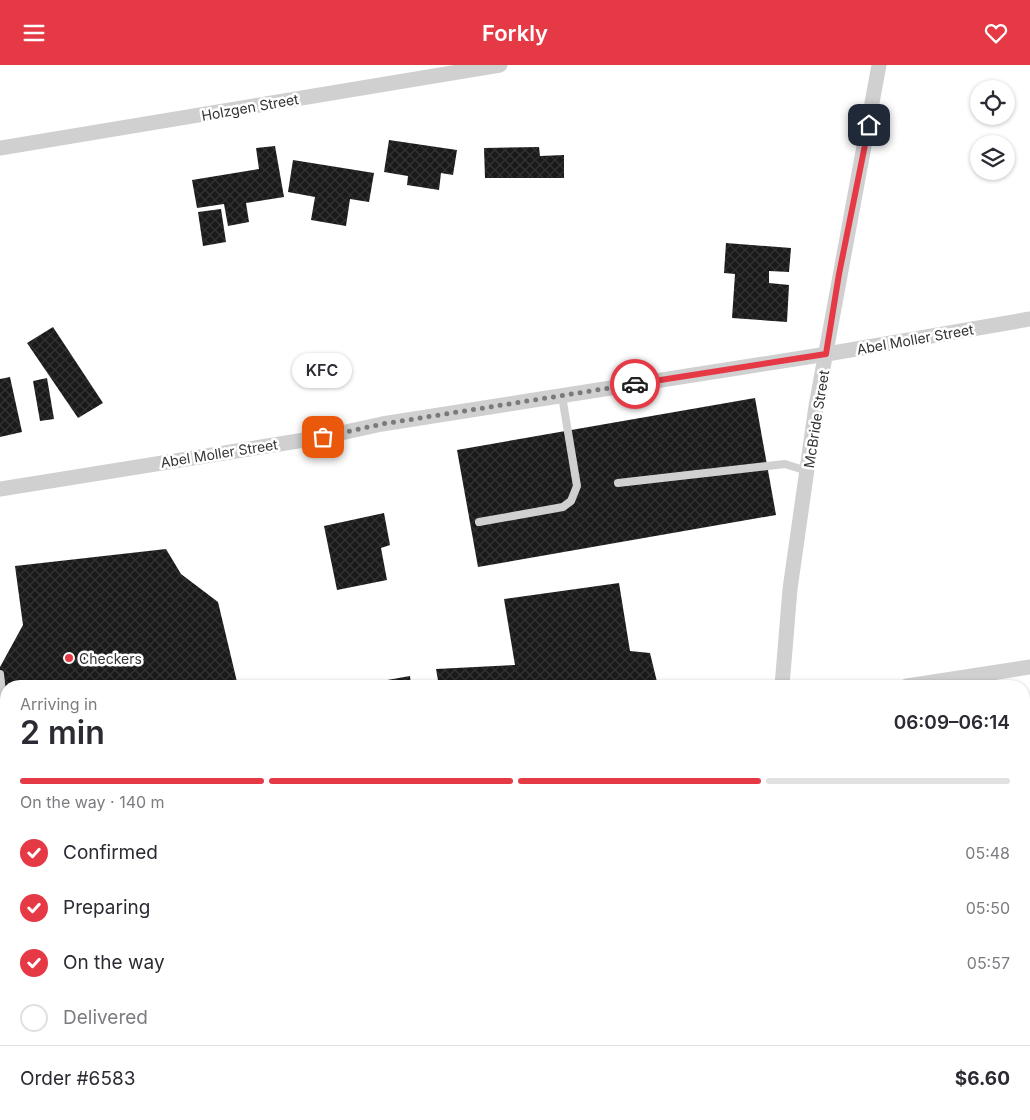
<!DOCTYPE html>
<meta charset="utf-8">
<style>
:root{--surface:#fff;--page:#f2f2f3;--text:#2b2b33;--muted:#7c7c81;--line:#e1e1e2;--accent:#e63946}
body{margin:0;font-family:Inter,sans-serif;background:var(--page);color:var(--text);height:100vh;display:flex;flex-direction:column;font-size:19px;white-space:nowrap}
*{box-sizing:border-box;margin:0}
p{font-size:16px;color:var(--muted)}
.icon{flex:none;width:28px;height:28px;fill:none;stroke:currentColor;stroke-width:2;stroke-linecap:round;stroke-linejoin:round}
.map{position:relative;flex:1;overflow:hidden}
.sheet{position:absolute;left:0px;top:615px;width:1030px;height:440px;display:flex;flex-direction:column;background:var(--surface);border-radius:20px 20px 0 0;box-shadow:0 1px 4px #0004}
.sheet>*{flex:none}
.fabs{position:absolute;left:970px;top:15px;display:grid;gap:10px}
.fabs a{display:grid;place-items:center;width:45px;height:45px;border-radius:50%;background:var(--surface);box-shadow:0 1px 4px #0004;font-size:25px}
.pin{position:absolute;display:grid;place-items:center;width:42px;height:42px;color:#fff;margin:-21px;border-radius:10px;box-shadow:0 2px 8px #0006}
.courier{position:absolute;display:grid;place-items:center;width:50px;height:50px;margin:-25px;border:4px solid #e63946;border-radius:50%;background:#fff;color:#222;box-shadow:0 1px 6px #0007}
.bubble{position:absolute;height:35px;border-radius:18px;background:var(--surface);box-shadow:0 1px 4px #0004;font-size:16px;font-weight:600;line-height:35px;text-align:center}
.overview em{font-style:normal;font-weight:600}
.overview div{display:flex;flex-direction:column-reverse}
.overview{display:flex;align-items:center;justify-content:space-between;height:85px;padding:0 20px}
h1{font-size:32px;font-weight:600;line-height:38px}
.bar{display:grid;grid-template-columns:repeat(4,1fr);gap:8px 5px;align-content:center;height:60px;padding:0 20px}
.bar i{height:6px;border-radius:4px;background:var(--line)}
.bar .selected{background:var(--accent)}
.bar p{grid-column:span 4}
.line{display:flex;align-items:center;gap:12px;padding:0 20px;border-top:1px solid var(--line)}
.line div{flex:1}
ol{padding:0 20px;list-style:none}
li{display:flex;align-items:center;gap:15px;height:55px}
li p{margin-inline-start:auto}
li .icon{padding:5px;border-radius:50%;background:var(--accent);color:#fff;stroke-width:4}
li:last-child{color:var(--muted)}
li i{width:28px;height:28px;border:2px solid var(--line);border-radius:50%}
header{display:flex;justify-content:space-between;align-items:center;height:65px;padding:0 20px;background:var(--accent);color:#fff;font-size:22px;font-weight:600}
.map>svg:first-child{display:block}
</style>
<header><svg class="icon" aria-label="menu" viewBox="0 0 24 24"><path d="M4 6h16M4 12h16M4 18h16"/></svg>Forkly<svg class="icon" aria-label="heart" viewBox="0 0 24 24"><path d="M12 20l-8-8c-3-5 5-10 8-4 3-6 11-1 8 4z"/></svg></header>
<div class="map">
<svg width="1030" height="1055" viewBox="0 0 1030 1055">
<defs>
<pattern id="building-cross-hatch" width="8" height="8" patternUnits="userSpaceOnUse" patternTransform="scale(1.25)"><rect width="8" height="8" fill="#1a1a1a"/><path d="M0 0l8 8M0 8l8-8" fill="none" stroke="#333"/></pattern>
</defs>
<rect width="100%" height="100%" fill="#fff"/>
<!-- building -->
<g fill="url(#building-cross-hatch)">
<path d="M389,75L457,85L453,110L441,108L439,125L407,120L408,111L384,107Z"/>
<path d="M275,81L284,132L246,138L249,157L228,161L224,139L197,143L192,115L259,104L256,83Z"/>
<path d="M539,82L540,91L564,90V113H485L484,83Z"/>
<path d="M293,95L374,108L369,137L350,134L346,161L311,155L315,132L288,127Z"/>
<path d="M221,144L226,177L203,181L198,147Z"/>
<path d="M726,178L791,183L789,207L769,206V218L789,220L787,257L732,253L735,209L724,208Z"/>
<path d="M53,262L103,338L78,353L27,278Z"/>
<path d="M10,312L22,367L0,372V314Z"/>
<path d="M47,313L54,354L40,356L33,316Z"/>
<path d="M755,333L776,450L478,502L457,385Z"/>
<path d="M384,448L390,480L381,483L387,515L337,525L324,461Z"/>
<path d="M166,484L181,509L218,537L238,621H6V731L0,727V602L23,560L15,501Z"/>
<path d="M619,518L630,586L650,588L658,621H439L436,604L515,600L504,534Z"/>
<path d="M410,611L411,621H359V620Z"/>
</g>
<g fill="none" stroke-linecap="round" stroke-linejoin="round">
<!-- service -->
<g stroke="#d0d0d0" stroke-width="8">
<path d="M618,418L785,399L807,406"/>
<path d="M479,457L563,442L571,436L577,421L562,331"/>
<path d="M0,609L6,662"/>
</g>
<!-- minor -->
<g stroke="#d0d0d0" stroke-width="15">
<path d="M0,83L500,0"/>
<path d="M0,424L323,372L382,359L827,289L1030,254"/>
<path d="M782,621L790,524L816,341L879,0"/>
<path d="M907,621L1030,602"/>
<path d="M0,778L6,777"/>
<path d="M1024,937L1030,936"/>
<path d="M65,1049L66,1055"/>
<path d="M321,1055L359,1049"/>
<path d="M926,1055L927,1049"/>
</g>
</g>
<g fill="none" stroke-linecap="round" stroke-linejoin="round">
<!-- done -->
<path stroke="#7a7a7a" stroke-width="5" stroke-dasharray="0 9" d="M323,372L382,359L635,319"/>
<!-- route -->
<path stroke="#e63946" stroke-width="6" d="M635,319L826,289L839,209L869,60"/>
</g>
<!-- markers -->
<circle fill="#e63946" stroke="#fff" stroke-width="2" cx="69" cy="593" r="5"/>
<g text-anchor="middle" dominant-baseline="central" stroke-width="5" stroke-linejoin="round" paint-order="stroke">
<!-- street labels -->
<g font-size="14" fill="#333" stroke="#fff">
<text transform="translate(250 42) rotate(-10)">Holzgen Street</text>
<text transform="translate(915 274) rotate(-10)">Abel Moller Street</text>
<text transform="translate(816 354) rotate(-81)">McBride Street</text>
<text transform="translate(219 388) rotate(-9)">Abel Moller Street</text>
</g>
<!-- poi labels -->
<g font-size="14" fill="#333" stroke="#fff" text-anchor="start">
<text x="79" y="593">Checkers</text>
</g>
</g>
</svg>
<div class="fabs">
<a><svg class="icon" aria-label="locate" viewBox="0 0 24 24"><circle cx="12" cy="12" r="6"/><path d="M12 2v4M12 18v4M2 12h4M18 12h4"/></svg></a>
<a><svg class="icon" aria-label="layers" viewBox="0 0 24 24"><path d="M12 4l9 5-9 5-9-5zM3 14l9 5 9-5"/></svg></a>
</div>
<div class="pin" style="left:323px;top:372px;background:#ea580c"><svg class="icon" aria-label="bag" viewBox="0 0 24 24"><path d="M5 8h14l-1 12H6zM9 8a3 3 0 0 1 6 0"/></svg></div>
<div class="pin" style="left:869px;top:60px;background:#1f2937"><svg class="icon" aria-label="home" viewBox="0 0 24 24"><path d="M3 11l9-7 9 7M6 9v11h12V9"/></svg></div>
<div class="courier" style="left:635px;top:319px"><svg class="icon" aria-label="car" viewBox="0 0 24 24"><path d="M5 17H2v-5l4-1 3-4h7l3 4 3 1v5h-3M9 17h6M6 11h13"/><circle cx="7" cy="17" r="2"/><circle cx="17" cy="17" r="2"/></svg></div>
<div class="bubble" style="left:292px;top:288px;width:60px">KFC</div>
<section class="sheet">
<div class="overview"><div><h1>2 min</h1><p>Arriving in</p></div><em>06:09–06:14</em></div>
<div class="bar"><i class="selected"></i><i class="selected"></i><i class="selected"></i><i></i><p>On the way · 140 m</p></div>
<ol>
<li><svg class="icon" aria-label="check" viewBox="0 0 24 24"><path d="M5 12l5 5 9-10"/></svg>Confirmed<p>05:48</p></li>
<li><svg class="icon" aria-label="check" viewBox="0 0 24 24"><path d="M5 12l5 5 9-10"/></svg>Preparing<p>05:50</p></li>
<li><svg class="icon" aria-label="check" viewBox="0 0 24 24"><path d="M5 12l5 5 9-10"/></svg>On the way<p>05:57</p></li>
<li><i></i>Delivered</li>
</ol>
<div class="line" style="height:65px"><div>Order #6583</div><b>$6.60</b></div>
</section>
</div>
